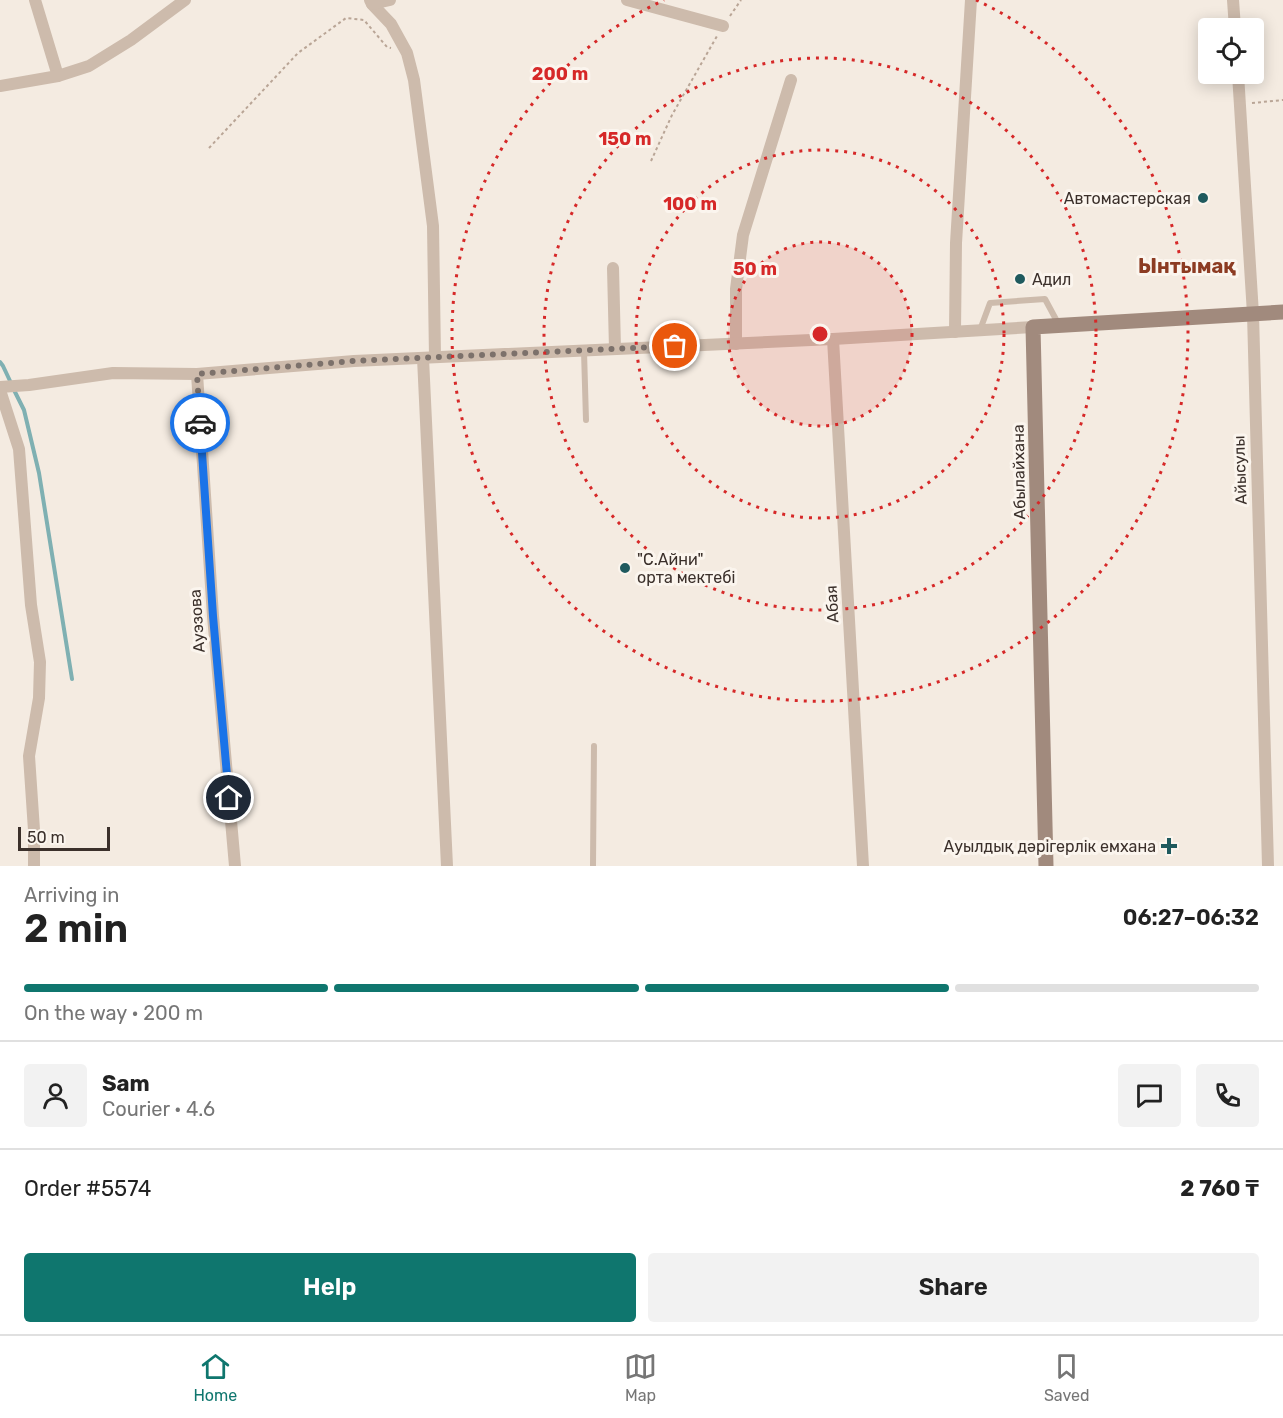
<!DOCTYPE html>
<meta charset="utf-8">
<style>
:root{--surface:#fff;--page:#f2f2f2;--text:#222;--muted:#767676;--line:#e0e0e0;--accent:#0f766e}
body{margin:0;font-family:Rubik,sans-serif;background:var(--page);color:var(--text);height:100vh;display:flex;flex-direction:column;font-size:22px;white-space:nowrap}
*{box-sizing:border-box;margin:0}
p{font-size:20px;color:var(--muted)}
.icon{flex:none;width:33px;height:33px;fill:none;stroke:currentColor;stroke-width:2;stroke-linecap:round;stroke-linejoin:round}
.map{position:relative;height:866px;overflow:hidden}
.panel{display:flex;flex-direction:column;background:var(--surface);flex:1}
.panel>*{flex:none}
.fabs{position:absolute;left:1198px;top:18px;display:grid;gap:12px}
.fabs a{display:grid;place-items:center;width:66px;height:66px;border-radius:6px;background:var(--surface);box-shadow:0 3px 15px #0003;font-size:30px}
.scale{position:absolute;left:18px;bottom:15px;width:92px;box-sizing:border-box;padding-left:6px;border:3px solid #3b302b;border-top:0;font-size:16px;line-height:21px;white-space:nowrap;color:#3b302b;-webkit-text-stroke:4px #fbf5ee;paint-order:stroke}
.pin{position:absolute;display:grid;place-items:center;width:51px;height:51px;color:#fff;margin:-26px;border:3px solid #fff;border-radius:50%;box-shadow:0 2px 6px #0007}
.courier{position:absolute;display:grid;place-items:center;width:60px;height:60px;margin:-30px;border:4px solid #1a73e8;border-radius:50%;background:#fff;color:#222;box-shadow:0 2px 8px #0007}
.headline em{font-style:normal;font-weight:600}
.headline div{display:flex;flex-direction:column-reverse}
.headline{display:flex;align-items:center;justify-content:space-between;height:102px;padding:0 24px}
h1{font-size:39px;font-weight:600;line-height:45px}
.bar{display:grid;grid-template-columns:repeat(4,1fr);gap:9px 6px;align-content:center;height:72px;padding:0 24px}
.bar i{height:8px;border-radius:4px;background:var(--line)}
.bar .on{background:var(--accent)}
.bar p{grid-column:span 4}
.line{display:flex;align-items:center;gap:15px;padding:0 24px;border-top:2px solid var(--line)}
.line div{flex:1}
.round{display:grid;place-items:center;flex:none;width:63px;height:63px;border-radius:6px;background:var(--page)}
.cta{display:flex;gap:12px;margin-top:auto;padding:12px 24px}
.cta a{flex:1;height:69px;border-radius:6px;background:var(--accent);color:#fff;font-size:24px;font-weight:600;line-height:69px;text-align:center}
.cta a+a{background:var(--page);color:var(--text)}
.tab-bar{display:flex;justify-content:space-around;align-items:center;height:84px;border-top:2px solid var(--line);background:var(--surface);font-size:16px;color:var(--muted)}
.tab-bar a{display:grid;justify-items:center;gap:3px}
.tab-bar .on{color:var(--accent)}
.map>svg:first-child{display:block}
</style>
<div class="map">
<svg width="1283" height="866" viewBox="0 0 1283 866">
<rect width="100%" height="100%" fill="#f4ebe1"/>
<g fill="none" stroke-linecap="round" stroke-linejoin="round">
<!-- stream -->
<g stroke="#7fb0b2" stroke-width="4">
<path d="M0,362L3,366L11,383"/>
<path d="M14,390L24,410L39,473L72,679"/>
</g>
<!-- path -->
<g stroke="#b9a596" stroke-width="2" stroke-dasharray="3 3" stroke-linecap="butt">
<path d="M730,16L741,0"/>
<path d="M1252,103L1283,100"/>
<path d="M209,148L298,53L346,18L364,20L387,47L391,48"/>
<path d="M651,161L672,115L717,36"/>
</g>
<!-- service -->
<g stroke="#cdbbac" stroke-width="6">
<path d="M980,330L990,303L1045,299L1059,325"/>
<path d="M584,351L586,420"/>
<path d="M593,866L594,746"/>
</g>
<!-- minor -->
<g stroke="#cdbbac" stroke-width="12">
<path d="M35,0L58,76"/>
<path d="M370,0L372,4L391,24L407,53L414,80L433,226L435,357"/>
<path d="M627,0L723,26"/>
<path d="M1233,0L1235,28"/>
<path d="M372,4L390,0"/>
<path d="M1238,74L1253,314L1268,866"/>
<path d="M0,86L58,76L89,66L131,40L185,0"/>
<path d="M613,268L615,349"/>
<path d="M955,332L956,243L971,0"/>
<path d="M833,339L863,866"/>
<path d="M736,344V289L743,235L791,80"/>
<path d="M423,358L447,866"/>
<path d="M197,374L213,616L235,866"/>
<path d="M0,387L29,385L113,373L197,374L354,361L833,339L1033,327"/>
<path d="M0,390L19,449L31,605L40,662L39,698L29,756L34,830V866"/>
</g>
<!-- secondary -->
<path stroke="#a18a7d" stroke-width="15" d="M1046,866L1033,327L1283,312"/>
</g>
<g fill="none" stroke-linecap="round" stroke-linejoin="round">
<!-- done -->
<path stroke="#7c716b" stroke-width="6" stroke-dasharray="0 10.8" d="M200,423L197,374L354,361L675,346"/>
<!-- route -->
<path stroke="#1a73e8" stroke-width="8" d="M200,423L213,616L229,798"/>
</g>
<!-- distance rings -->
<circle cx="820" cy="334" r="92" fill="#d62828" fill-opacity=".12"/>
<g fill="none" stroke="#d62828" stroke-width="3" stroke-dasharray="3 6">
<circle cx="820" cy="334" r="92"/>
<circle cx="820" cy="334" r="184"/>
<circle cx="820" cy="334" r="276"/>
<path d="M976 0A368 368 0 1 1 664 0"/>
</g>
<!-- markers -->
<g fill="#1f5a5e" stroke="#fbf5ee" stroke-width="2">
<circle cx="1203" cy="198" r="6"/>
<circle cx="1020" cy="279" r="6"/>
<circle cx="625" cy="568" r="6"/>
<path d="M1166 837h6v6h6v6h-6v6h-6v-6h-6v-6h6z"/>
</g>
<g text-anchor="middle" dominant-baseline="central" stroke-width="6" stroke-linejoin="round" paint-order="stroke">
<!-- poi labels -->
<g font-size="16" fill="#3b302b" stroke="#fbf5ee" text-anchor="end">
<text x="1191" y="198">Автомастерская</text>
<text x="1032" y="279" text-anchor="start">Адил</text>
<text x="637" y="559" text-anchor="start">"С.Айни"<tspan x="637" dy="18">орта мектебі</tspan></text>
<text x="1156" y="846">Ауылдық дәрігерлік емхана</text>
</g>
<!-- street labels -->
<g font-size="16" fill="#3b302b" stroke="#fbf5ee">
<text transform="translate(1240 470) rotate(-92)">Айысулы</text>
<text transform="translate(1019 472) rotate(-91)">Абылайхана</text>
<text transform="translate(832 604) rotate(-93)">Абая</text>
<text transform="translate(197 621) rotate(-94)">Ауэзова</text>
</g>
<!-- quarter labels -->
<g font-size="20" font-weight="bold" fill="#8c3b22" stroke="#fbf5ee">
<text x="1187" y="266">Ынтымақ</text>
</g>
</g>
<circle cx="820" cy="334" r="9" fill="#d62828" stroke="#fbf5ee" stroke-width="3"/>
<g font-size="18" text-anchor="middle" font-weight="bold" fill="#d62828" stroke="#fbf5ee" stroke-width="6" stroke-linejoin="round" paint-order="stroke">
<text x="560" y="80">200 m</text>
<text x="625" y="145">150 m</text>
<text x="690" y="210">100 m</text>
<text x="755" y="275">50 m</text>
</g>
</svg>
<div class="fabs">
<a><svg class="icon" aria-label="locate" viewBox="0 0 24 24"><circle cx="12" cy="12" r="6"/><path d="M12 2v4M12 18v4M2 12h4M18 12h4"/></svg></a>
</div>
<div class="scale">50 m</div>
<div class="pin" style="left:675px;top:346px;background:#ea580c"><svg class="icon" aria-label="bag" viewBox="0 0 24 24"><path d="M5 8h14l-1 12H6zM9 8a3 3 0 0 1 6 0"/></svg></div>
<div class="pin" style="left:229px;top:798px;background:#1f2937"><svg class="icon" aria-label="home" viewBox="0 0 24 24"><path d="M3 11l9-7 9 7M6 9v11h12V9"/></svg></div>
<div class="courier" style="left:200px;top:423px"><svg class="icon" aria-label="car" viewBox="0 0 24 24"><path d="M5 17H2v-5l4-1 3-4h7l3 4 3 1v5h-3M9 17h6M6 11h13"/><circle cx="7" cy="17" r="2"/><circle cx="17" cy="17" r="2"/></svg></div>
</div>
<section class="panel">
<div class="headline"><div><h1>2 min</h1><p>Arriving in</p></div><em>06:27–06:32</em></div>
<div class="bar"><i class="on"></i><i class="on"></i><i class="on"></i><i></i><p>On the way · 200 m</p></div>
<div class="line" style="height:108px"><a class="round"><svg class="icon" aria-label="person" viewBox="0 0 24 24"><circle cx="12" cy="8" r="4"/><path d="M4 21q1-7 8-7t8 7"/></svg></a><div><b>Sam</b><p>Courier · 4.6</p></div><a class="round"><svg class="icon" aria-label="chat" viewBox="0 0 24 24"><path d="M4 5h16v11H9l-5 4z"/></svg></a><a class="round"><svg class="icon" aria-label="phone" viewBox="0 0 24 24"><path d="M5 4h4l2 5-3 2q2 4 5 5l2-3 5 2v4C11 20 4 13 5 4z"/></svg></a></div>
<div class="line" style="height:78px"><div>Order #5574</div><b>2 760 ₸</b></div>
<div class="cta"><a>Help</a><a>Share</a></div>
</section>
<nav class="tab-bar">
<a class="on"><svg class="icon" aria-label="home" viewBox="0 0 24 24"><path d="M3 11l9-7 9 7M6 9v11h12V9"/></svg>Home</a>
<a><svg class="icon" aria-label="map" viewBox="0 0 24 24"><path d="M3 6l6-2 6 2 6-2v14l-6 2-6-2-6 2zM9 4v14M15 6v14"/></svg>Map</a>
<a><svg class="icon" aria-label="saved" viewBox="0 0 24 24"><path d="M7 4h10v16l-5-4-5 4z"/></svg>Saved</a>
</nav>
